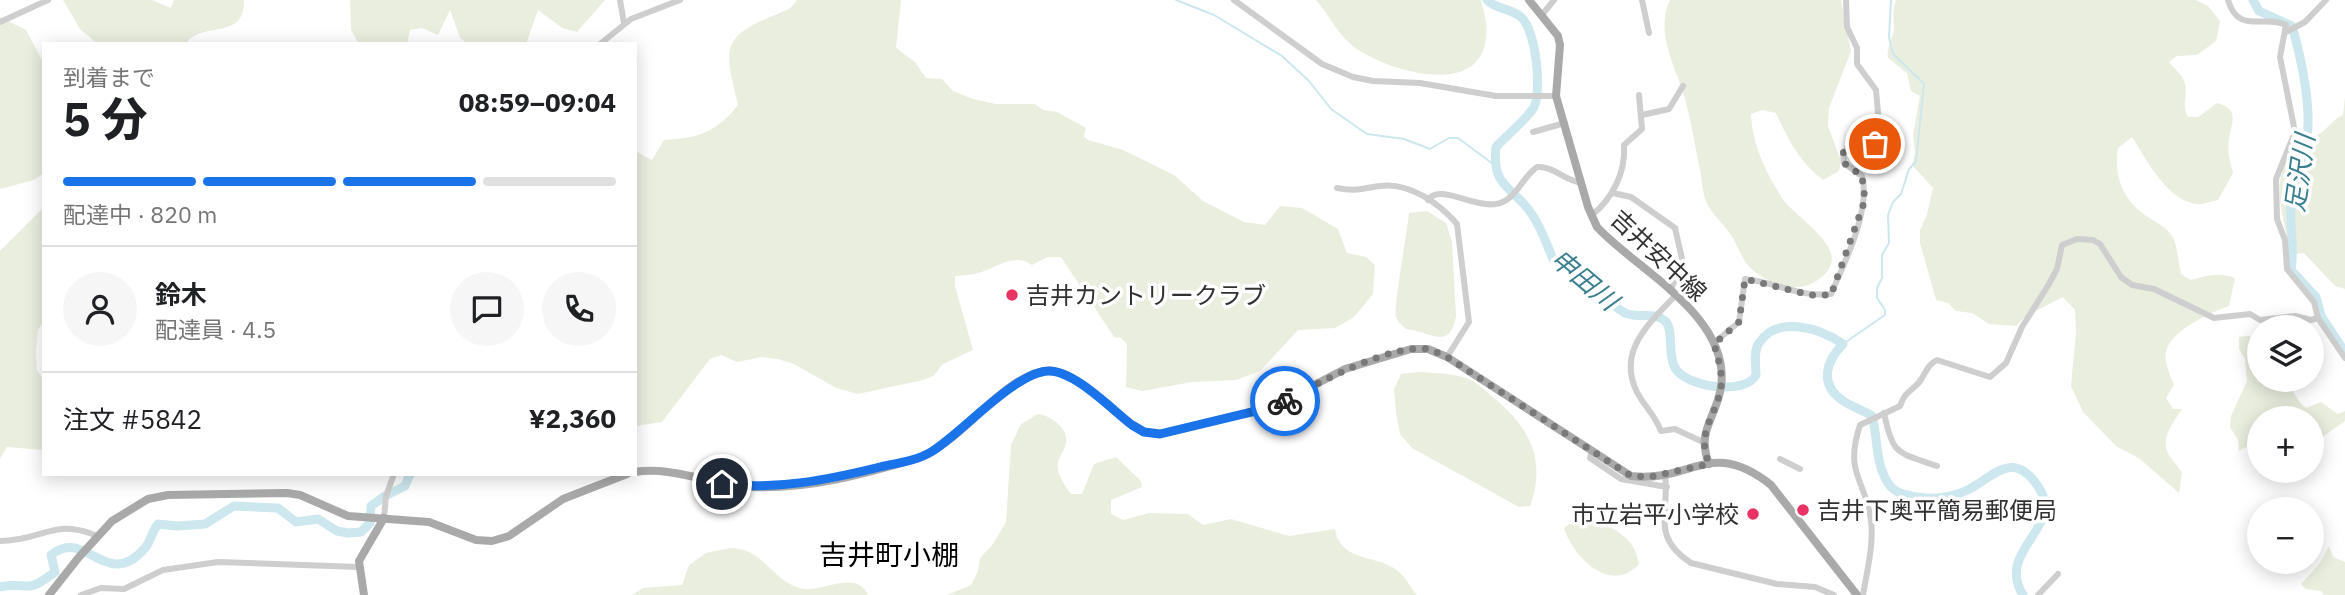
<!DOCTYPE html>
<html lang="ja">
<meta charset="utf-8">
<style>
:root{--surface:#fff;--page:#f6f6f6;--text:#202124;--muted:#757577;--line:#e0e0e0;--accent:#1a73e8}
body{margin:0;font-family:"IBM Plex Sans","Noto Sans JP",sans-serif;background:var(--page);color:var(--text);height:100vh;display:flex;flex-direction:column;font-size:26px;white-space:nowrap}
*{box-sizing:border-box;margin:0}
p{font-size:23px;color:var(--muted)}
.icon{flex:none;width:38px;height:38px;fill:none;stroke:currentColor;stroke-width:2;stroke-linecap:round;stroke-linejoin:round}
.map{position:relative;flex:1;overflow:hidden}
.drawer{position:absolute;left:42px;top:42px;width:595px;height:434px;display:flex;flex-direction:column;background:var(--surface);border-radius:0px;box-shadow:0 4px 18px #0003}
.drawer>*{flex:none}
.tools{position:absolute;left:2247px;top:315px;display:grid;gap:14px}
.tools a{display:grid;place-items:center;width:77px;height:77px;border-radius:50%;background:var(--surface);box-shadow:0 4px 18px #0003;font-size:35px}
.pin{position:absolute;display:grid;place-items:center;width:60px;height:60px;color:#fff;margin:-30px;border:4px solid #fff;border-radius:50%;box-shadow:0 2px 7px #0007}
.courier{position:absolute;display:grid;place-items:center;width:70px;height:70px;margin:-35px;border:5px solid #1a73e8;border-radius:50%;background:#fff;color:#222;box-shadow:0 2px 9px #0007}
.headline em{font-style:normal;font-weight:800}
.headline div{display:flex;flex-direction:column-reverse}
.headline{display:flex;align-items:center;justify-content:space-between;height:119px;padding:0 21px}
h1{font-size:46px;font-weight:800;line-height:52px}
.bar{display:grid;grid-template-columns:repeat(4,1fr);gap:10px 7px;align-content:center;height:84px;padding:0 21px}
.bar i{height:9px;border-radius:5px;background:var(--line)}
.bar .active{background:var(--accent)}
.bar p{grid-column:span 4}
.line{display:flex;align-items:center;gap:18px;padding:0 21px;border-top:2px solid var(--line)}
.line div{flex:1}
.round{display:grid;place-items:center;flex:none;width:74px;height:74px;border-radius:37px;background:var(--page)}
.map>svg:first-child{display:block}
</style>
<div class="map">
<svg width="2345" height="595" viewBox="0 0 2345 595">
<rect width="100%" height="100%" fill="#fff"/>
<!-- green -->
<g fill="#eaeedf">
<path d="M63,0H152L171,8L174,0H244C245,42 201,20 186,44H98L80,29Z"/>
<path d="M350,0H605L577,32L562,28L538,10L526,44H468L460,38L450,10L438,35L422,28L410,30L407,44H359L351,30Z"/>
<path d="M797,0H901L896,48L915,62L926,78L942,79L953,91L973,99L996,104H1035L1043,110L1057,112L1086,128L1084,136L1088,140L1123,150L1174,175L1203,201L1244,222L1265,225L1280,206L1302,208L1338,229L1347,253L1366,257L1375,265L1373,294L1354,317L1335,328L1298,330L1260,371L1236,380L1192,382L1142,391L1126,387L1127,344L1121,338L1114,337L1061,257H1048L1032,265C1013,252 997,268 978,273C971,275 963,275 955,276V286L973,350L943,364L933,376L923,380L858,394L836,388L794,364L778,359L762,357L737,362L721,355L710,359L662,422L635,426V151L652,160L664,140C698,138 716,133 738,105C726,52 717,38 775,15C784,11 792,9 797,0Z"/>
<path d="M1316,0H1481C1484,12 1488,25 1486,37C1481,99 1389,71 1357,49C1338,36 1330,16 1316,0Z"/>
<path d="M1670,0H1841L1851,51L1829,108L1828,126L1841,161L1839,171L1823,180C1801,164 1787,138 1776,113L1762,110L1751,114C1752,144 1766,173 1782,198C1797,221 1864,254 1813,283C1793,294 1761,281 1747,264C1740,255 1737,244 1731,235C1724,224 1711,214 1706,201C1703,194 1702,183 1701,175C1696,153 1693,130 1687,107C1680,72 1653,37 1670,0Z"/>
<path d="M1896,0H2196L2208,6L2220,21L2216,41L2197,55L2177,56L2169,62C2174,69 2182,74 2184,81C2189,93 2181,106 2188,117H2198L2217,103C2241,110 2231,123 2229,139C2227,151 2230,162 2233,173L2218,200C2211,201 2203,205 2196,204C2166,199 2147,160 2132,137L2118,148C2114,173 2121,196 2141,212C2152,221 2164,224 2172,236C2178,245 2178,263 2181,274L2191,280C2208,275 2219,272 2235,278L2229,306C2211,312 2170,331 2166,352C2164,363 2170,375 2174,385L2166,398L2173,409H2182C2174,422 2159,439 2169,455C2173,462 2179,466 2182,473L2179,493L2140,459L2116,446L2083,412L2071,386L2076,331L2075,310L2063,297L2026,316L2016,326L1989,324L1972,313L1956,311L1948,303L1936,300L1920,243V230L1927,215L1933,188L1912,165L1915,153L1913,134L1920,96L1911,91L1907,73L1888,58C1886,47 1893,40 1894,29C1894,18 1892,11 1896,0Z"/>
<path d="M0,17L26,30L44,64V173L34,180L0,189Z"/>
<path d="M2345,97V289L2335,286L2304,253L2291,254C2285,224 2269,181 2291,153C2298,145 2309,141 2318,135C2328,129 2332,120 2343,115Z"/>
<path d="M44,207V320L38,330L36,352L37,370L44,381V450L7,447L0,459V251Z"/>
<path d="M1427,211L1446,223L1452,241L1456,316C1449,352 1430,331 1406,329C1402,325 1397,321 1396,316C1393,310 1408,227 1409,213Z"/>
<path d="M2247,336L2259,338V380H2284C2293,388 2297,402 2306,408L2321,402L2338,414L2345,411V421L2317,441L2312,438V418H2259V440L2239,451L2238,440L2230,427L2231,416L2247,381L2245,359L2239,349V337Z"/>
<path d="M1418,372C1434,373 1456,373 1471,380C1479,384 1486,392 1493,397C1529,427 1547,459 1530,506L1519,507L1412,448L1400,434L1396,413L1394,389L1401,374Z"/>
<path d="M1038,414C1050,415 1069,428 1066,443C1064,453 1056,459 1058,470C1060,478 1066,488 1071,494H1082L1094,464L1116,457L1141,481L1142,487L1111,500V514L1123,520L1149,513L1188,514L1203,525L1231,519L1289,536L1335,529C1341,565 1381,553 1400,573C1407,579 1410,588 1417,595H947L971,585L978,571L980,558L993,544L1006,522L1011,445L1021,424Z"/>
<path d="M1590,521C1615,527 1634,537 1639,564C1612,595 1573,558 1564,528L1571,523Z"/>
<path d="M2329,546L2333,557L2345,562V595H2324L2321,591L2306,589L2301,584L2320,563Z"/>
<path d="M730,548C765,548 772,583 804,589C821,592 857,569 868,595H632L643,588L682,585L689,565L706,553Z"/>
</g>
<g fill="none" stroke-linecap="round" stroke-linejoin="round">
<!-- stream -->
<g stroke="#cce7ee" stroke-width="2">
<path d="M1176,0L1214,15L1282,56L1309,81L1331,109L1367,134L1404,139L1430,149L1449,138H1458L1497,167"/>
<path d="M1843,344L1885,315V310L1877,298V288L1882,278V255L1889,243L1888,215L1893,202L1901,194L1909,169L1916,162L1924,84L1893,54L1889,37L1891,0"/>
</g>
<!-- river -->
<g stroke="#cce7ee" stroke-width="9">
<path d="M1487,0C1497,10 1511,8 1521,17C1536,31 1542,89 1534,107C1528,118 1506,136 1496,147C1491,188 1514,187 1531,213C1541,227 1546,243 1553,259C1560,263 1567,261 1574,265C1594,275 1604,302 1625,313C1637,319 1656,311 1666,322C1674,331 1667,353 1675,368C1686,387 1745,396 1756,375C1756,366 1753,351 1759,343C1778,314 1821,329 1843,344C1826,361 1819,384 1842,400C1851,407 1862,409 1872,416C1878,437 1875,463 1888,483C1894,493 1905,495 1916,497C1934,500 1957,497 1973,487C1999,471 2016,452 2039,488C2065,528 1995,550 2023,595"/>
<path d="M2253,0L2259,11L2292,26C2301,57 2313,111 2306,143C2302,162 2293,181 2291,201C2289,225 2295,246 2291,270L2316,297L2321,316L2345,352"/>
<path d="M0,587C11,584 18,586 29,586C37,586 48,577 55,572L51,555C86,526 106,593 145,548C151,541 152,531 158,524L177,526L205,524L234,506L278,508L296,522L318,519L337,531L348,533L361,532L370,523L371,506L385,496L405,486L410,474"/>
</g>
<!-- minor -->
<g stroke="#cecece" stroke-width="6">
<path d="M620,0L624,23"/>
<path d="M1234,0L1322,64L1353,77L1373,81L1420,83L1496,96H1556"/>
<path d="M1642,0L1649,33"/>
<path d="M2228,0C2238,35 2264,14 2286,25L2280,57L2295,132L2276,179L2277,219L2285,240L2287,269L2314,302L2318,318L2345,358"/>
<path d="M1541,16L1554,0"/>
<path d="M0,22L48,0"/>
<path d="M2286,32L2305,22L2326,0"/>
<path d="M600,44L631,19L680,0"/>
<path d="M1642,115L1669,109L1683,86"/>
<path d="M1533,132L1565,123"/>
<path d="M1337,188C1357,192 1362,188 1380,186C1409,182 1439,203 1457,224L1469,322L1447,357"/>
<path d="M1613,193L1631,197L1675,228L1683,263L1670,291"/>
<path d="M1428,200C1439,183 1473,208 1496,204C1516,201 1522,177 1537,167C1554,166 1565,181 1582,183"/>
<path d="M1591,216C1612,199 1626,173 1624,145L1642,129L1639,95"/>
<path d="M1676,295C1647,325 1613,355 1641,399C1649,411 1655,416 1661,431L1675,429L1703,442"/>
<path d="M1714,343L1739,322L1745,279C1775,282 1801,298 1831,294C1845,262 1871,210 1862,176L1844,163L1843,153L1847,149H1861L1876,144L1879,124L1876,90L1857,64V48L1847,27L1846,0"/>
<path d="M1884,413C1893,457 1898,452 1937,466"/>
<path d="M1592,452L1590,458L1621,479L1667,487"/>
<path d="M1780,459L1800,469"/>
<path d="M1665,474C1670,513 1650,536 1691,563L1777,584L1815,587L1834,595"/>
<path d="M384,518L386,496L394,474"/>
<path d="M0,541C42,541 55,517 97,536"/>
<path d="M81,595L101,588L124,589L163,570L218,562L359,567"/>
<path d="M1863,595C1867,571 1874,544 1871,520C1865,478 1844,474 1860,425L1900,406C1906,388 1915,391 1922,378C1927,370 1928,365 1937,360L1990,377L2006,363L2022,327L2049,284L2057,269L2062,245L2077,239L2093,240L2100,244L2121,277L2132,285L2154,289L2214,318L2250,314L2260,320L2295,316L2311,320L2318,318"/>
<path d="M2038,595L2058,574"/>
</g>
<!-- major -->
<g stroke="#a9a9a9" stroke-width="8">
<path d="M1529,0L1558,36L1560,45L1556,96L1588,207L1597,227C1638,271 1731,316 1721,387C1716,419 1696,430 1709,464"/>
<path d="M635,472C673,466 713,485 751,487C806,490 866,474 918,458C962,443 998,380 1044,371C1070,366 1112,409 1132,425L1144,432L1160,434L1272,407L1345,369L1411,349H1428L1447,357L1631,476C1692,483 1710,437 1771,485L1857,595"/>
<path d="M49,595L79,557L112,521L148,499L168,495L287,493L300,495L348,516L429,522L476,540L492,541L509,536L563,499L627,474"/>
<path d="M364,595L359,561L384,518"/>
</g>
</g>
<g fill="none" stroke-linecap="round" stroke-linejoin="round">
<!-- done -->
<path stroke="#797979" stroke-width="7" stroke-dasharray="0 12.6" d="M1285,401C1318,383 1390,344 1427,349C1434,351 1441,354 1447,357L1631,476L1649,477L1709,464C1696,431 1715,419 1721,388C1723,373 1718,358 1714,344L1739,322L1745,279L1810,295H1831L1865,200L1862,176L1844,163L1843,153L1847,149L1871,147L1875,144"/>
<!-- route -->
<path stroke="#1a73e8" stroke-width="9" d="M722,484C777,490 827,480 880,467C897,463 916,461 931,452C961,434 1016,371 1049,371C1075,371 1111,409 1132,425L1144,432L1160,434L1272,407L1285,401"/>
</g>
<!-- markers -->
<g fill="#e93364" stroke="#fff" stroke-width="2.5">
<circle cx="1012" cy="295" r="7"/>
<circle cx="1803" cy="510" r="7"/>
<circle cx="1753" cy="514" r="7"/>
</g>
<g text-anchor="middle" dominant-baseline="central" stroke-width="7" stroke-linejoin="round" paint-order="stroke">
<!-- street labels -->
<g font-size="24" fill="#313131" stroke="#fff">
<text transform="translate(1659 255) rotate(43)">吉井安中線</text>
</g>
<!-- poi labels -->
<g font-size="24" fill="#313131" stroke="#fff" text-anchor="start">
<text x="1026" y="295">吉井カントリークラブ</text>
<text x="1817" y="510">吉井下奥平簡易郵便局</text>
<text x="1739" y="514" text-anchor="end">市立岩平小学校</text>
</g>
<!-- water labels -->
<g font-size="26" font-style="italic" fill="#3a7f8f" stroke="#fff">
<text transform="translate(2299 173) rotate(-82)">足沢川</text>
<text transform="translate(1585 279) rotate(40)">申田川</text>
</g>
<!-- quarter labels -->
<g font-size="28" fill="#000" stroke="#fff">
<text x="889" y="554">吉井町小棚</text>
</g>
</g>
</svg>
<div class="tools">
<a><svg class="icon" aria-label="layers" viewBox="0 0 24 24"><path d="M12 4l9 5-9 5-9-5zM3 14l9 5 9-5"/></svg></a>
<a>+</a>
<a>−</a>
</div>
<div class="pin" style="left:1875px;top:144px;background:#ea580c"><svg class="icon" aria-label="bag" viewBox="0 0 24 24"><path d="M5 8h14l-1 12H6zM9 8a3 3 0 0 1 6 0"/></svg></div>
<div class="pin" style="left:722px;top:484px;background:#1f2937"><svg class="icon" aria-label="home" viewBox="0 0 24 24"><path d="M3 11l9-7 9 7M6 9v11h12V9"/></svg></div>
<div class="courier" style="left:1285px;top:401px"><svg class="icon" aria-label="bike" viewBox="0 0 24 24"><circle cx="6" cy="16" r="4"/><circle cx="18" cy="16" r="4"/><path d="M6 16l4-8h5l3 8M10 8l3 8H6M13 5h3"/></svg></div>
<section class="drawer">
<div class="headline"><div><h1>5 分</h1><p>到着まで</p></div><em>08:59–09:04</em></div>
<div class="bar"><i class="active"></i><i class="active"></i><i class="active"></i><i></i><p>配達中 · 820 m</p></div>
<div class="line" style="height:126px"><a class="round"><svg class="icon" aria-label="person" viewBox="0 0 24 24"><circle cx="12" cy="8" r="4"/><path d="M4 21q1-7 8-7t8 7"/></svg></a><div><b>鈴木</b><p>配達員 · 4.5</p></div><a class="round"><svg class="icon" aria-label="chat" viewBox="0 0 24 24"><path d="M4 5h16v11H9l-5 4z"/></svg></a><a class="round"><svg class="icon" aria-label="phone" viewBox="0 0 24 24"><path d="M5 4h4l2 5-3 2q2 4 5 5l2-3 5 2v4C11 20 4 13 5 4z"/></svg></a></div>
<div class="line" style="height:91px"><div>注文 #5842</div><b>¥2,360</b></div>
</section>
</div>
